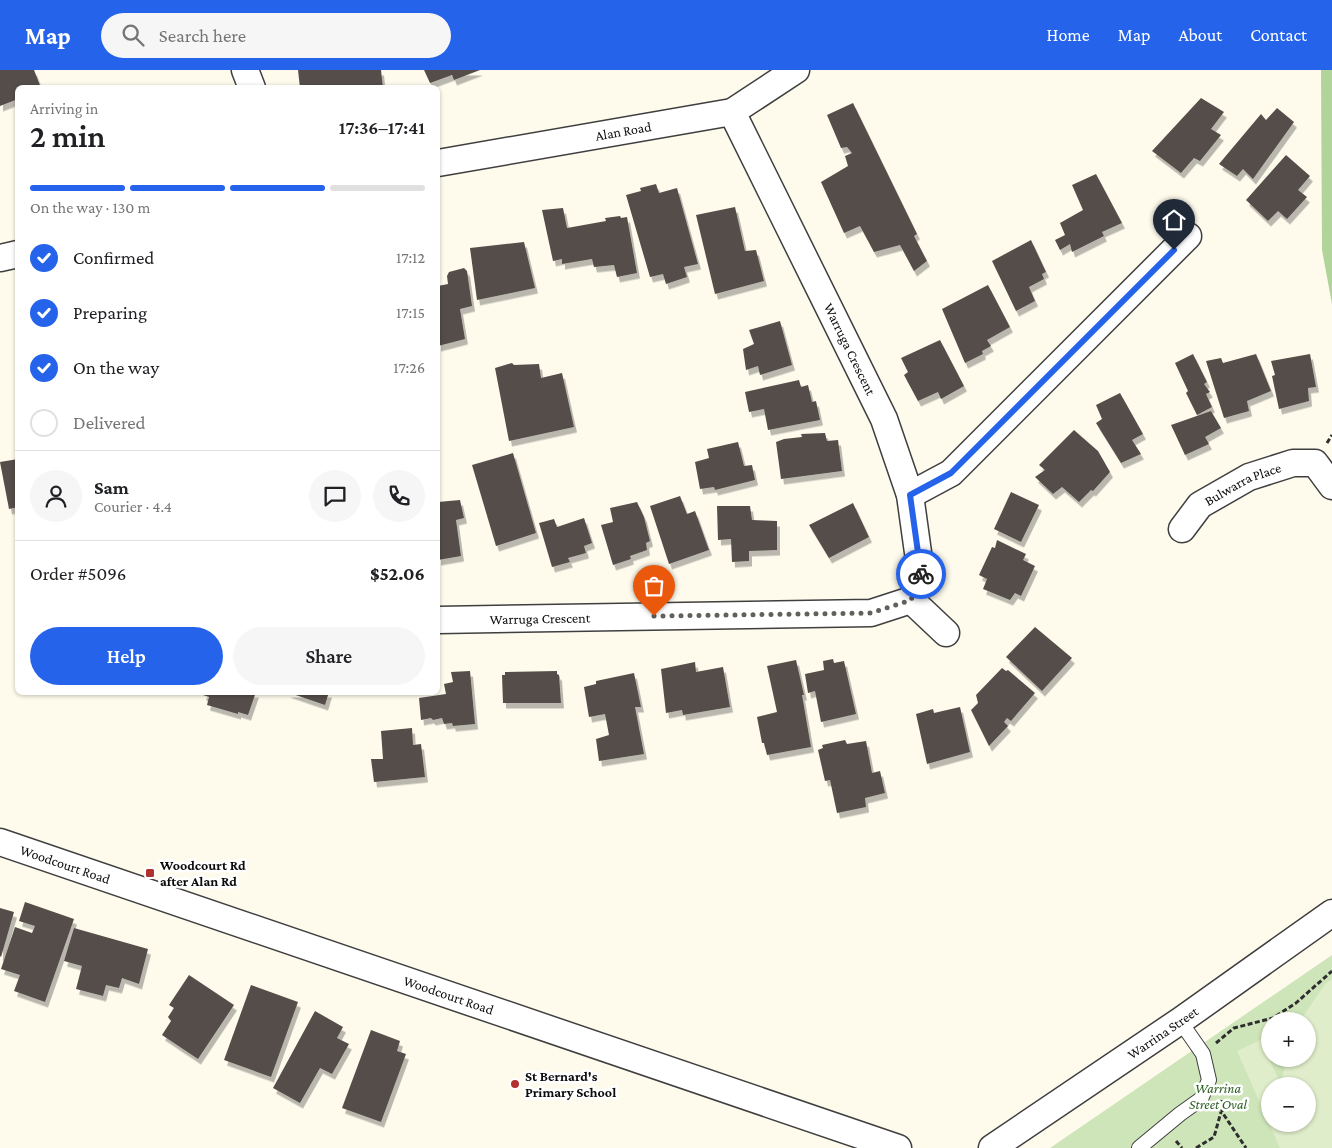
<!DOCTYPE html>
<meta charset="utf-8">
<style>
:root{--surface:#fff;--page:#f6f6f6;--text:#202124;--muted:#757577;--line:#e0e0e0;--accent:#2563eb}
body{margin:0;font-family:"Crimson Pro",serif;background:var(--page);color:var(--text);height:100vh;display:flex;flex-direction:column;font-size:19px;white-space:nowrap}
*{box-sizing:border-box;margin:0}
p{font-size:16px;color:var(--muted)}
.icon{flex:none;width:28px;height:28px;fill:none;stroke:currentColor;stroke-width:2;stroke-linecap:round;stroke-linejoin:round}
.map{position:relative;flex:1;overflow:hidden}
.side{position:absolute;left:15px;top:15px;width:425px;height:610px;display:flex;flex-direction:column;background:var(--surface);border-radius:8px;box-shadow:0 1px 4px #0004}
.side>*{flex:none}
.buttons{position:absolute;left:1261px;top:942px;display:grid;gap:10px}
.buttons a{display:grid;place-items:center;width:55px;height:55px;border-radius:50%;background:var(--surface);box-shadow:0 1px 4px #0004;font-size:25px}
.pin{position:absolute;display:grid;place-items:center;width:42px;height:42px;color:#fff;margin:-51px -21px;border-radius:50% 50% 50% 0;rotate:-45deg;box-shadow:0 0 5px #0007}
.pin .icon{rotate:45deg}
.courier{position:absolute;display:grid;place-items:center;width:50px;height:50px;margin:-25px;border:4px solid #2563eb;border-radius:50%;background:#fff;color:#222;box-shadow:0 1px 6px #0007}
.head em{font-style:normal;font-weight:600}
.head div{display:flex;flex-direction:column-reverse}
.head{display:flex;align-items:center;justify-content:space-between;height:85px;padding:0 15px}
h1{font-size:32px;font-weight:600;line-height:38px}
.bar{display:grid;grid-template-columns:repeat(4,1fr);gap:8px 5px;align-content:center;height:60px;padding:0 15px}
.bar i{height:6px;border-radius:4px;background:var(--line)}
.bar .on{background:var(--accent)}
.bar p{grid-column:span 4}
.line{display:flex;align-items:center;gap:12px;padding:0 15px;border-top:1px solid var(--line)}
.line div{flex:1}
.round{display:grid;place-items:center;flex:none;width:52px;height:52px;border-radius:26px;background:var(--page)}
ol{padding:0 15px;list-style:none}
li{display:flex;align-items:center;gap:15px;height:55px}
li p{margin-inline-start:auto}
li .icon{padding:5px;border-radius:50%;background:var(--accent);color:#fff;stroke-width:4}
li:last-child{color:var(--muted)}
li i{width:28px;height:28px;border:2px solid var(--line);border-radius:50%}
.primary-button{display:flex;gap:10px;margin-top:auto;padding:10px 15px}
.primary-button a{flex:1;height:58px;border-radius:30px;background:var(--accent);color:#fff;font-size:20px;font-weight:600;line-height:58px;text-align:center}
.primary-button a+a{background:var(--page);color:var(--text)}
header{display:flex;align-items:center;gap:30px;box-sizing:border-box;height:70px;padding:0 25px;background:var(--accent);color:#fff}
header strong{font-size:24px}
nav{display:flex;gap:28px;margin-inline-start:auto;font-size:18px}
.search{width:350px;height:45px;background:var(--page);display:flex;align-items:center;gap:12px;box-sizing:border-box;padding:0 18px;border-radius:28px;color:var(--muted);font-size:19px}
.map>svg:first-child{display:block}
</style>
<header>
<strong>Map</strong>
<div class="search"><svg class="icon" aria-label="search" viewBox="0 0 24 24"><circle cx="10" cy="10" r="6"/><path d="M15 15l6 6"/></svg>Search here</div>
<nav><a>Home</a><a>Map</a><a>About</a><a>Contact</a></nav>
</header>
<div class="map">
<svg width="1332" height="1078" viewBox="0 0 1332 1078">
<defs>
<filter id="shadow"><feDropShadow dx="3" dy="5.5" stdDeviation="0" flood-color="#0004"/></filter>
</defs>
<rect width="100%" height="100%" fill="#fefbed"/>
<!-- green -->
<path fill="#cee5b9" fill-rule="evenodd" d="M1332,885V1078H1050ZM1270,951H1308V989H1270ZM1270,1016H1308V1054H1270Z"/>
<!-- forest -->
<path fill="#b1d49a" d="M1321,0H1332V234L1322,180Z"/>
<!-- pitch -->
<path fill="#dfedca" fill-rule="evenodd" d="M1332,909V1078H1280L1237,981L1260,970L1281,1014L1286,989H1308V951H1300L1325,914ZM1270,1016H1308V1054H1270Z"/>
<!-- building -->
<g fill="#544e49" filter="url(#shadow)">
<path d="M0,0H34L41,18H18V29L0,36Z"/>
<path d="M298,0H381L383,18H300Z"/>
<path d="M424,0H480L454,10L452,5L430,13Z"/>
<path d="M1201,28L1224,42L1211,59L1221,65L1200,91L1194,88L1181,103L1152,81Z"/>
<path d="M853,33L917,164L914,166L927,191L914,201L900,175L874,182L860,156L844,163L821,112L848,96L845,86L852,83L847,77L841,78L827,45Z"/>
<path d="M1277,38L1294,52L1253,109L1243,99L1237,106L1219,94L1261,44L1266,50Z"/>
<path d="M1286,85L1310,106L1298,120L1307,127L1287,149L1278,141L1268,151L1246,130Z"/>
<path d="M1096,104L1122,153L1102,162L1104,166L1072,182L1070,174L1060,180L1055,170L1065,165L1060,153L1083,140L1072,115Z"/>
<path d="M656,114L659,123L677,118L698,194L684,197L687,207L666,214L663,204L650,207L626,125L641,121L640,118Z"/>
<path d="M735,137L745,181L756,180L764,211L715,224L696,145Z"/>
<path d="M563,138L567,158L606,151L605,148L620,146L621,148L627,147L637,203L617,207L614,195L594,197L592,189L562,194V189L553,191L542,140Z"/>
<path d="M1031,170L1046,202L1042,204L1044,209L1029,217L1035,231L1016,241L992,191Z"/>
<path d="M524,172L535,218L477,230L470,178Z"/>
<path d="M464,198L467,201L472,236L460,239L465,269L438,276V216L448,214L447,206L449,202Z"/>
<path d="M988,215L1010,257L987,270L991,276L982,281L983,284L965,293L942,239Z"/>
<path d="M780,251L792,295L760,305L758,296L746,300L743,279L754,274L749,260Z"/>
<path d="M940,270L964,316L941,329L938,322L918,331L904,305L908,302L901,288Z"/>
<path d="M1193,284L1207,312L1204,314L1210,322L1206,324L1212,337L1197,345L1186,323L1188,321L1175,293Z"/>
<path d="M1256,284L1271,321L1247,331L1249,341L1224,348L1206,291L1221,288L1223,293Z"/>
<path d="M1310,284L1316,317L1308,318L1309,331L1279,339L1272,306L1275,305L1271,291Z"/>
<path d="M512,293L514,295L539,294L541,308L562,303L574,357L509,371L495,298Z"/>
<path d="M799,310L801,317L808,315L812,332L816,331L820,350L768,360L764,339L749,342L745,322Z"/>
<path d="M1120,323L1143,364L1132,370L1141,384L1121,393L1096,353L1102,349L1096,335Z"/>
<path d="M1211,341L1221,358L1205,367L1209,374L1185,385L1171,355Z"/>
<path d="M1074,360L1098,381L1110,402L1093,421L1091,420L1079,432L1062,417L1053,424L1035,407L1045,400L1039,395Z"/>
<path d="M825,363L827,371L838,370L842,401L781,409L776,372L784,369L802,367L801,364Z"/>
<path d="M738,372L744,396L752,395L755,410L715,420L714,417L700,419L695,392L709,388L707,379Z"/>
<path d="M513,383L536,463L496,476L472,395Z"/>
<path d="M18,389V437L9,439L0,392Z"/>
<path d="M1011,422L1039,435L1021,472L994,459Z"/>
<path d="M680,426L687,444L695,441L709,480L669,494L650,436Z"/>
<path d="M460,430L464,448L456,450L461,486L438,490V432Z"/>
<path d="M637,432L644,447L650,471L646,473L647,480L630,486L631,489L613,495L601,455L613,452L610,438Z"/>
<path d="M853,433L869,467L829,488L809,455Z"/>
<path d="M717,436H750L752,450L777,451V480L749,481V491L732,492L731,469L718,470Z"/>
<path d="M584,448L592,473L584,476L586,483L568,488L570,492L552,497L539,453L554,449L557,457Z"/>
<path d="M997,470L1026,484L1023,490L1035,496L1021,526L1015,523L1010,530L983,519L987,509L979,505L992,477L995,478Z"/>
<path d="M1035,557L1072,588L1042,621L1006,587Z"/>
<path d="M833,589L834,593L844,591L856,644L821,652L815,621L808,623L805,604L824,600L823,591Z"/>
<path d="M796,590L804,625H802L811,677L767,685L764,673H762L757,647L777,642L767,596Z"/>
<path d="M695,592L696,602L723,597L730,637L683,645L682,640L666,643L661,599Z"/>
<path d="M1002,598L1006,601L1008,600L1035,623L1011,651L1007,648L1004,652L1008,656L989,676L971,640L978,633L976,625Z"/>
<path d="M470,601L475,654L453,656L452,653L444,654L442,648L433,650L431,648L421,650L419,628L446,624L444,614L453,612L451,602Z"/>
<path d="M557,601V604L559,605L561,633H503L502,605H505V602Z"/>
<path d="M634,603L641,637H635L644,684L599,691L596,669L609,665L605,644L589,647L584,617L596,614V611Z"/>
<path d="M204,622L225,623L256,622L248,645L238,642V644L207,635L209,627L203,625Z"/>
<path d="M287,622H329L325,635Z"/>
<path d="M960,637L970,682L927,694L916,644L933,639L934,643Z"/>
<path d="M412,658L413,675L421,674L425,707L374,712L371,689H383L381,661Z"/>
<path d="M845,670L847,674L866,671L872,703L880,701L885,723L865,728L866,737L837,743L830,710L825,711L818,680L823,678L822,675Z"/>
<path d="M25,832L74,849L45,932L14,921L20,905L1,899L15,857L32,863L35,856L19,851Z"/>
<path d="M0,838L14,842L1,887L0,886Z"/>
<path d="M74,858L148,879L139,914L122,908L119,918L106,915L103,926L76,919L82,896L64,891Z"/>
<path d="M189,905L234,935L198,989L162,965L171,951L168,947L174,938L169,935Z"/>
<path d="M251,915L298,932L271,1007L224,990Z"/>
<path d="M315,941L343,957L337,968L349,974L332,1004L320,998L300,1033L273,1018Z"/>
<path d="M371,960L400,971L397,981L406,984L381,1052L342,1038Z"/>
</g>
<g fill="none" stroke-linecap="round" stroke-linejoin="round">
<!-- service casing -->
<g stroke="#3f3f3f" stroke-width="16">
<path id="service" d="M1139,1078L1180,1044L1201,1029L1209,1010L1203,984L1180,951"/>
</g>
<!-- minor casing -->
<g stroke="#3f3f3f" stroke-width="29">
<g id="minor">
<path d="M245,0L252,18"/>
<path id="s1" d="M438,93L732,42L796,0"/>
<path d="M0,188L18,184"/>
<path d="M910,425L951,403L1188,166"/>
<path id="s2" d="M1182,459L1200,435L1249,407L1293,393H1315L1332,416"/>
<path d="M911,530L946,563"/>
<path id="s3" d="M438,550L871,543L911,530L921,504L910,425L884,349L732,42"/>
<path id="s4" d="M0,772L898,1078"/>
<path id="s5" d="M992,1078L1180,951L1332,843"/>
</g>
</g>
<!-- path -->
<g stroke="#2e2e2e" stroke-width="3" stroke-dasharray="5 2.5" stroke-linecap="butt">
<path d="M1327,373L1332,365"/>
<path d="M1216,973L1234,958L1273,948L1296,933L1332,901"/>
<path d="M1222,1030V1042L1246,1078"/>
<path d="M1176,1071L1182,1078"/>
<path d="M1196,1078L1214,1067L1221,1042"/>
</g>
<!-- service -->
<use href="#service" stroke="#fff" stroke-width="14"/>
<!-- minor -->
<use href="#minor" stroke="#fff" stroke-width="26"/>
</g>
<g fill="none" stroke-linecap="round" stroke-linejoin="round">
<!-- done -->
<path stroke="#61605b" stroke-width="5" stroke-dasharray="0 9" d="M654,546L871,543L911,530L921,504"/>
<!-- route -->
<path stroke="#2563eb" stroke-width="6" d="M921,504L910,425L951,403L1174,180"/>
</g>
<!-- markers -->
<g fill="#b13030" stroke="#fff" stroke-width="2">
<rect x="145" y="798" width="10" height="10" rx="2.5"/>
<circle cx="515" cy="1014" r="5"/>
</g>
<g text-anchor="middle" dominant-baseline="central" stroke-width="5" stroke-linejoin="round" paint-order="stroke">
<!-- street labels -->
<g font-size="14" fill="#0c0c0c" stroke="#fff">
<text stroke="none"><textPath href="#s1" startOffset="188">Alan Road</textPath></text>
<text transform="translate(850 279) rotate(64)">Warruga Crescent</text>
<text stroke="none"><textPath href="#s2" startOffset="78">Bulwarra Place</textPath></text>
<text stroke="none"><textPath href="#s3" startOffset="102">Warruga Crescent</textPath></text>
<text stroke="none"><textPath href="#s4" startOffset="69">Woodcourt Road</textPath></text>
<text stroke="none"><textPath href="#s4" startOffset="474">Woodcourt Road</textPath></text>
<text stroke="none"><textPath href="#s5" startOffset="206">Warrina Street</textPath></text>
</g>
<!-- poi labels -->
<g font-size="14" font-weight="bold" fill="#0c0c0c" stroke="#fff" text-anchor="start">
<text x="160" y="795">Woodcourt Rd<tspan x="160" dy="16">after Alan Rd</tspan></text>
<text x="525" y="1006">St Bernard's<tspan x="525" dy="16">Primary School</tspan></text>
</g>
<!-- park labels -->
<g font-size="14" font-style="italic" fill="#2b5e22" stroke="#fff">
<text x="1218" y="1018">Warrina<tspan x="1218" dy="16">Street Oval</tspan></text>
</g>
</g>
</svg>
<div class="buttons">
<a>+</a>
<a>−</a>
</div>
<div class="pin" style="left:654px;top:546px;background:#ea580c"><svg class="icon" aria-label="bag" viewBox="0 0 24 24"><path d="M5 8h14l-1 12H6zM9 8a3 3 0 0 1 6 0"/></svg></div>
<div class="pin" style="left:1174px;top:180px;background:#1f2937"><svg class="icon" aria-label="home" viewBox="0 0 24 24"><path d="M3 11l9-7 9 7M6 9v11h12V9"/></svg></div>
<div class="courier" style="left:921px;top:504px"><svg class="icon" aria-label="bike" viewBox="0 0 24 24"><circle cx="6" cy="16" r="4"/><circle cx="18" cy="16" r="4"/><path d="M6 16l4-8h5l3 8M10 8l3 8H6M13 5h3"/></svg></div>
<section class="side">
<div class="head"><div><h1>2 min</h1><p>Arriving in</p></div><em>17:36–17:41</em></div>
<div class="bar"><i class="on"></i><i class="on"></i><i class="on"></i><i></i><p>On the way · 130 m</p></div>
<ol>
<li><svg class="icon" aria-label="check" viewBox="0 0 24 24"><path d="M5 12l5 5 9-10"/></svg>Confirmed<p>17:12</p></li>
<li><svg class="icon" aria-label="check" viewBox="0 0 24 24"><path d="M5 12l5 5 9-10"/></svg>Preparing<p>17:15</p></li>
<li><svg class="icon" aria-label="check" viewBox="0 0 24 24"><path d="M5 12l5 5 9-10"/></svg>On the way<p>17:26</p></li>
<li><i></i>Delivered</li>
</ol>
<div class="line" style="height:90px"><a class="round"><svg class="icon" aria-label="person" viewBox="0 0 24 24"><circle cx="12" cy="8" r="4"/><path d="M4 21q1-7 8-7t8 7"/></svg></a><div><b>Sam</b><p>Courier · 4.4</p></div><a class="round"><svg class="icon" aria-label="chat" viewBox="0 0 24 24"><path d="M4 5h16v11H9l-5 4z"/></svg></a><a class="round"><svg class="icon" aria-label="phone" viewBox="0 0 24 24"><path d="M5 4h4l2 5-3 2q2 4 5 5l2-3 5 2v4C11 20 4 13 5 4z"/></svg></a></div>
<div class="line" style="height:65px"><div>Order #5096</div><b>$52.06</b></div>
<div class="primary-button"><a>Help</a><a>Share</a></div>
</section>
</div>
